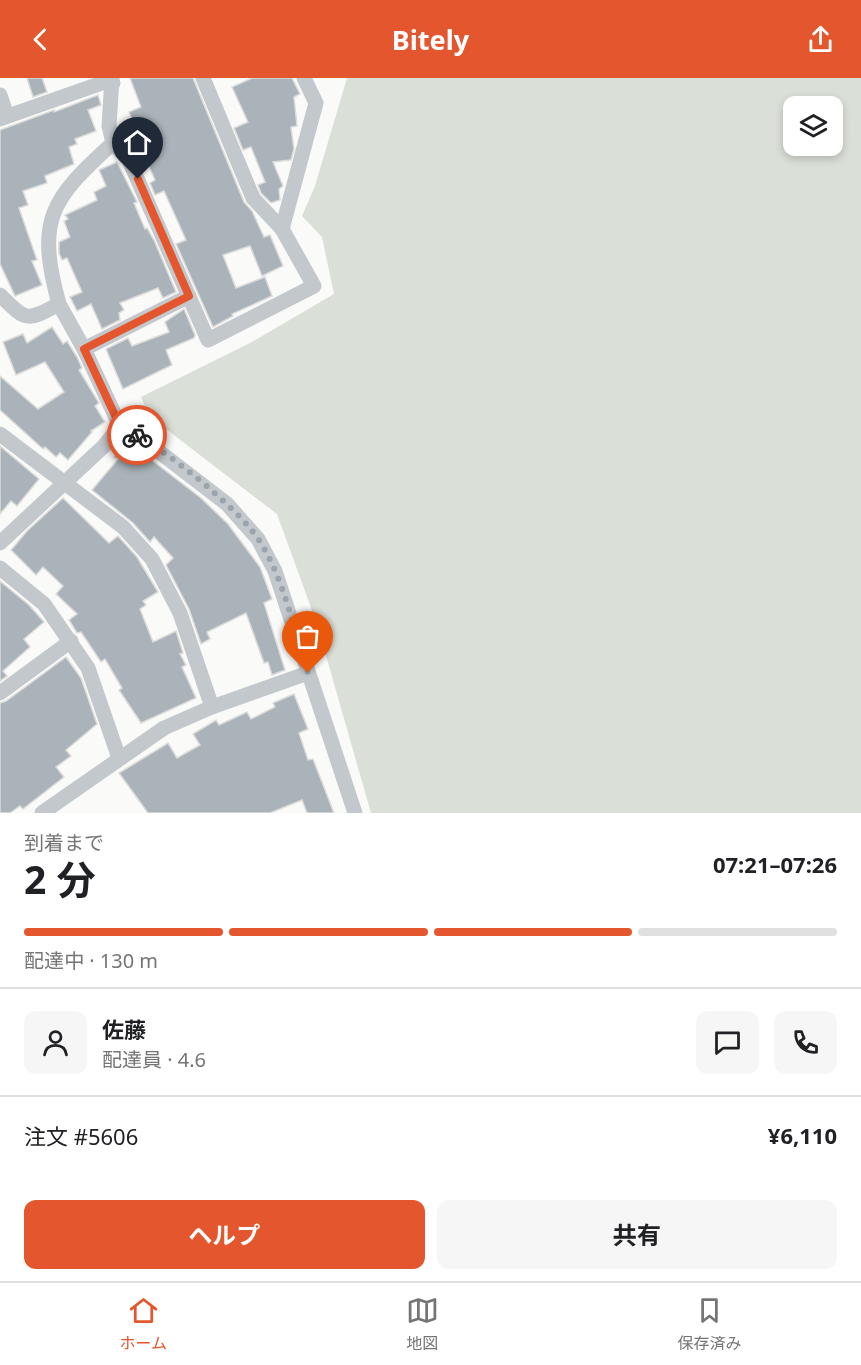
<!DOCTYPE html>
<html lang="ja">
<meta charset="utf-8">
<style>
:root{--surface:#fff;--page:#f6f6f6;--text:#202124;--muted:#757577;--line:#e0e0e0;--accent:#e4572e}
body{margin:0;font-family:"Noto Sans","Noto Sans JP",sans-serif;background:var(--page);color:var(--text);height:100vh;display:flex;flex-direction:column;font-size:22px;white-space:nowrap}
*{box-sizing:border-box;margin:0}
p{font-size:20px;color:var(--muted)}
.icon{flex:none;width:33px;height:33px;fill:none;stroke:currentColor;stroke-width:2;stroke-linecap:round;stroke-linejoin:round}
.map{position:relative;height:735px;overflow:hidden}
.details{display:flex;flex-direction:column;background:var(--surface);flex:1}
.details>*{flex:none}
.buttons{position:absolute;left:783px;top:18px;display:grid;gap:12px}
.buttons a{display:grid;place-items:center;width:60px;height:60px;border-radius:12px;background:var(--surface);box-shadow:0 3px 9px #0003;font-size:30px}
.pin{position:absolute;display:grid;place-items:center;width:51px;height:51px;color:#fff;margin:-62px -26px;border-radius:50% 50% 50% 0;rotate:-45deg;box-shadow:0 0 6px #0007}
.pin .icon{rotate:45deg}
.courier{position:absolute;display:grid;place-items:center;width:60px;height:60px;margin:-30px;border:4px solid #e4572e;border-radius:50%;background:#fff;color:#222;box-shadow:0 2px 8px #0007}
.headline em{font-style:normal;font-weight:700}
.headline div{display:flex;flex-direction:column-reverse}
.headline{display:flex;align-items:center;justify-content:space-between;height:102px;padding:0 24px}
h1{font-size:39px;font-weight:700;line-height:45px}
.bar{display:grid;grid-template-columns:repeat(4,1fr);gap:9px 6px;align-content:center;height:72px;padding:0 24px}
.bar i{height:8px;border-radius:4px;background:var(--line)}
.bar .current{background:var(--accent)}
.bar p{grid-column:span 4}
.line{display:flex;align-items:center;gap:15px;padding:0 24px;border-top:2px solid var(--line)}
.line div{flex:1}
.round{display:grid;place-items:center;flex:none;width:63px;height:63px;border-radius:12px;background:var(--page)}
.button{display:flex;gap:12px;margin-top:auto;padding:12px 24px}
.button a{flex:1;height:69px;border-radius:12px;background:var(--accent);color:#fff;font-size:24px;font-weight:700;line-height:69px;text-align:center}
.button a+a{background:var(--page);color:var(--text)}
header{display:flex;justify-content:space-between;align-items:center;height:78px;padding:0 24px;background:var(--accent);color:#fff;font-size:27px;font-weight:700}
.tabs{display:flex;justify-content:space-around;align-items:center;height:84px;border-top:2px solid var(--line);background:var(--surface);font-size:16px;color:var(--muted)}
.tabs a{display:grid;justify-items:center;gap:3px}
.tabs .current{color:var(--accent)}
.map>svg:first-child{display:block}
</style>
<header><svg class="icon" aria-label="back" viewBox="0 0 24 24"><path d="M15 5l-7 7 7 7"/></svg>Bitely<svg class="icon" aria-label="share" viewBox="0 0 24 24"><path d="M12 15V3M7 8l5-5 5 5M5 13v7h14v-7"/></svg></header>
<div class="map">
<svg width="861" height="735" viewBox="0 0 861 735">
<rect width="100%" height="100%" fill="#fafaf8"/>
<!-- green -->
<path fill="#dadfd7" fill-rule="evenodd" d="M347,0H861V735H371L317,546L277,436L149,338L141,319L250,265L334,216L322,159L302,138L315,108ZM794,28H832V68H794Z"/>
<!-- building -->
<g fill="#aab3b9" stroke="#dcdcda" stroke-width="1.5">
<path d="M27,0H42L47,14L33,19Z"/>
<path d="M130,0H193L244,124L252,133L264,159L270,157L283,188L262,198L250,168L223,177L236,210L265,199L272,218L232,236L233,238L213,249L176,166L186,162L164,113L155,117L150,105L155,102L135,57L138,56L129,34L141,29Z"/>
<path d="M252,0H292L300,16L294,19L297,48L291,49L294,71L291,82L273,84L283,108L279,111L280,122L271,125L261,115L258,107L265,104L251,69L243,72L234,50L248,44L232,9Z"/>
<path d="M98,17L101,27L88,32L96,53L75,61L77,66L69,69L74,86L45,98L47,105L23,113L28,127L19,130L37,182L32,183L42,207L15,218L0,186V52L54,32V34Z"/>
<path d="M117,84L137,124L134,125L145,151L147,150L154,162L176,214L163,220L158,210L120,225L124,232L119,235L120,242L102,251L91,226L77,233L70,219L82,214L67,180L62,182L59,175V164L70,159L64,143L68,141L65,137L97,122L94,114L106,108L99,92Z"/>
<path d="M184,231L195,257L194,260L166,272L172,287L123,311L106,271L128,260L132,268L169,254L165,244Z"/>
<path d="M52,249L63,266L67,263L77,279L82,290L79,292L99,325L95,328L105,344L91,353L92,354L68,382L60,375L56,379L45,369L43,371L0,332V298L38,331L64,314L45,284L16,297L3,264L23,256L27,265Z"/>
<path d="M127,363L201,420L228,446L260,489L272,521L264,525L285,592L272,597L268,584L264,585L246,535L207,554L210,561L201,566L189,531L166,487L173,480L154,459L150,464L133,445L92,412L118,381L114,379Z"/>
<path d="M0,368L39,401L17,428L11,423L0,436Z"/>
<path d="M63,420L109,465L118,458L137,479L158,514L143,523L146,527L140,531L153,564L176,553L183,575L180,576L186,587L182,589L196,620L141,645L119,612L122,610L105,581L101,584L81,554L77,555L69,542L77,536L56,516L63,508L43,489L36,497L11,472L27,453Z"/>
<path d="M0,503L29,527L44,544L24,561L30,569L3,593L7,598L0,603Z"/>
<path d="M66,579L81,600L97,646L66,672L71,678L56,689L64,699L23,731L20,728L10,735H0V625L6,623Z"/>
<path d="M294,616L308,651L299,655L308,682L313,681L334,735H307L302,722L270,735H148L119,695L168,665L177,680L200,667L193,656L216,642L219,647L247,634L251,641L275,629L273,625Z"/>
</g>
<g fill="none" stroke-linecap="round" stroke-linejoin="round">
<!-- street -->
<g stroke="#c3c8cc" stroke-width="15">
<path d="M112,0L109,48L113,65L129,82L208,262L314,208L282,151L253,120L203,0"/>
<path d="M0,17L7,38"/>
<path d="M0,41L102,5H113"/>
<path d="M282,151L316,25L304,0"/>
<path d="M0,217C27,243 25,244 59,226L84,271L120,348L140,359L227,426L258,461L275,493L355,735"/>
<path d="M59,226C36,142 50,122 113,65"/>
<path d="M84,271L189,218"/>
<path d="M0,356L123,449L152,481L180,535L212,629"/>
<path d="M0,465L104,368L120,348"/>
<path d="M0,490L44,526L88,590L119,680"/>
<path d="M0,615L71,563"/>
<path d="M42,735L164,650L212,629L308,595"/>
</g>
</g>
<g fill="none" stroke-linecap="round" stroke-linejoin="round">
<!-- done -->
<path stroke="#99a4ac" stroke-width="6" stroke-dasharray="0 10.8" d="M137,357C171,377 237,429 259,462C284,501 294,552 308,595"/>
<!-- route -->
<path stroke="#e4572e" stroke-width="8" d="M137,357L120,348L84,271L189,218L138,101"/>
</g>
</svg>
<div class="buttons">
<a><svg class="icon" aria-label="layers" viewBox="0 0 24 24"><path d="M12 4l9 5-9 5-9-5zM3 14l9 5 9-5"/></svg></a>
</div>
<div class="pin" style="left:308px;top:595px;background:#ea580c"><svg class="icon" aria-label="bag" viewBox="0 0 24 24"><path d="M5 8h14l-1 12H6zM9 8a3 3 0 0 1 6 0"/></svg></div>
<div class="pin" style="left:138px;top:101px;background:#1f2937"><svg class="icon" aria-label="home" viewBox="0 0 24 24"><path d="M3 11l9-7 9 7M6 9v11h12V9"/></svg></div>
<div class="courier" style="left:137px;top:357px"><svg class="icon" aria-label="bike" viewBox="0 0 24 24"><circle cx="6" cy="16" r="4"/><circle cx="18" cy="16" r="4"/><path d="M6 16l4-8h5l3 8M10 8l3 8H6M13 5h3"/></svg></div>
</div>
<section class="details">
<div class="headline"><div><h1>2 分</h1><p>到着まで</p></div><em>07:21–07:26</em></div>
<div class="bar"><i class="current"></i><i class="current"></i><i class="current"></i><i></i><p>配達中 · 130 m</p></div>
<div class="line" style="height:108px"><a class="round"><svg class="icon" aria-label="person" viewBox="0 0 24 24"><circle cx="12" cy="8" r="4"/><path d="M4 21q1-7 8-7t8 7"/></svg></a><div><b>佐藤</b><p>配達員 · 4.6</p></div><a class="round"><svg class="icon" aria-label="chat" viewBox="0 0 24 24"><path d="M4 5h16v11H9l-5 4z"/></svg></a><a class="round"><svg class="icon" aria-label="phone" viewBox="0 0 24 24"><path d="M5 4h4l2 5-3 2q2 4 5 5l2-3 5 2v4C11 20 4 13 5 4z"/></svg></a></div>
<div class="line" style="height:78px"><div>注文 #5606</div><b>¥6,110</b></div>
<div class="button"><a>ヘルプ</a><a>共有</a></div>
</section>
<nav class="tabs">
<a class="current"><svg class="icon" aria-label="home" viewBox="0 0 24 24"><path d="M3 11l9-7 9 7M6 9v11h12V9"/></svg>ホーム</a>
<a><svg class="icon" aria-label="map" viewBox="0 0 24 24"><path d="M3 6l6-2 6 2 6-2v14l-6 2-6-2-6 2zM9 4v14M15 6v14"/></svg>地図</a>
<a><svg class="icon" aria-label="saved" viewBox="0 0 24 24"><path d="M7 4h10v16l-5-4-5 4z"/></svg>保存済み</a>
</nav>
